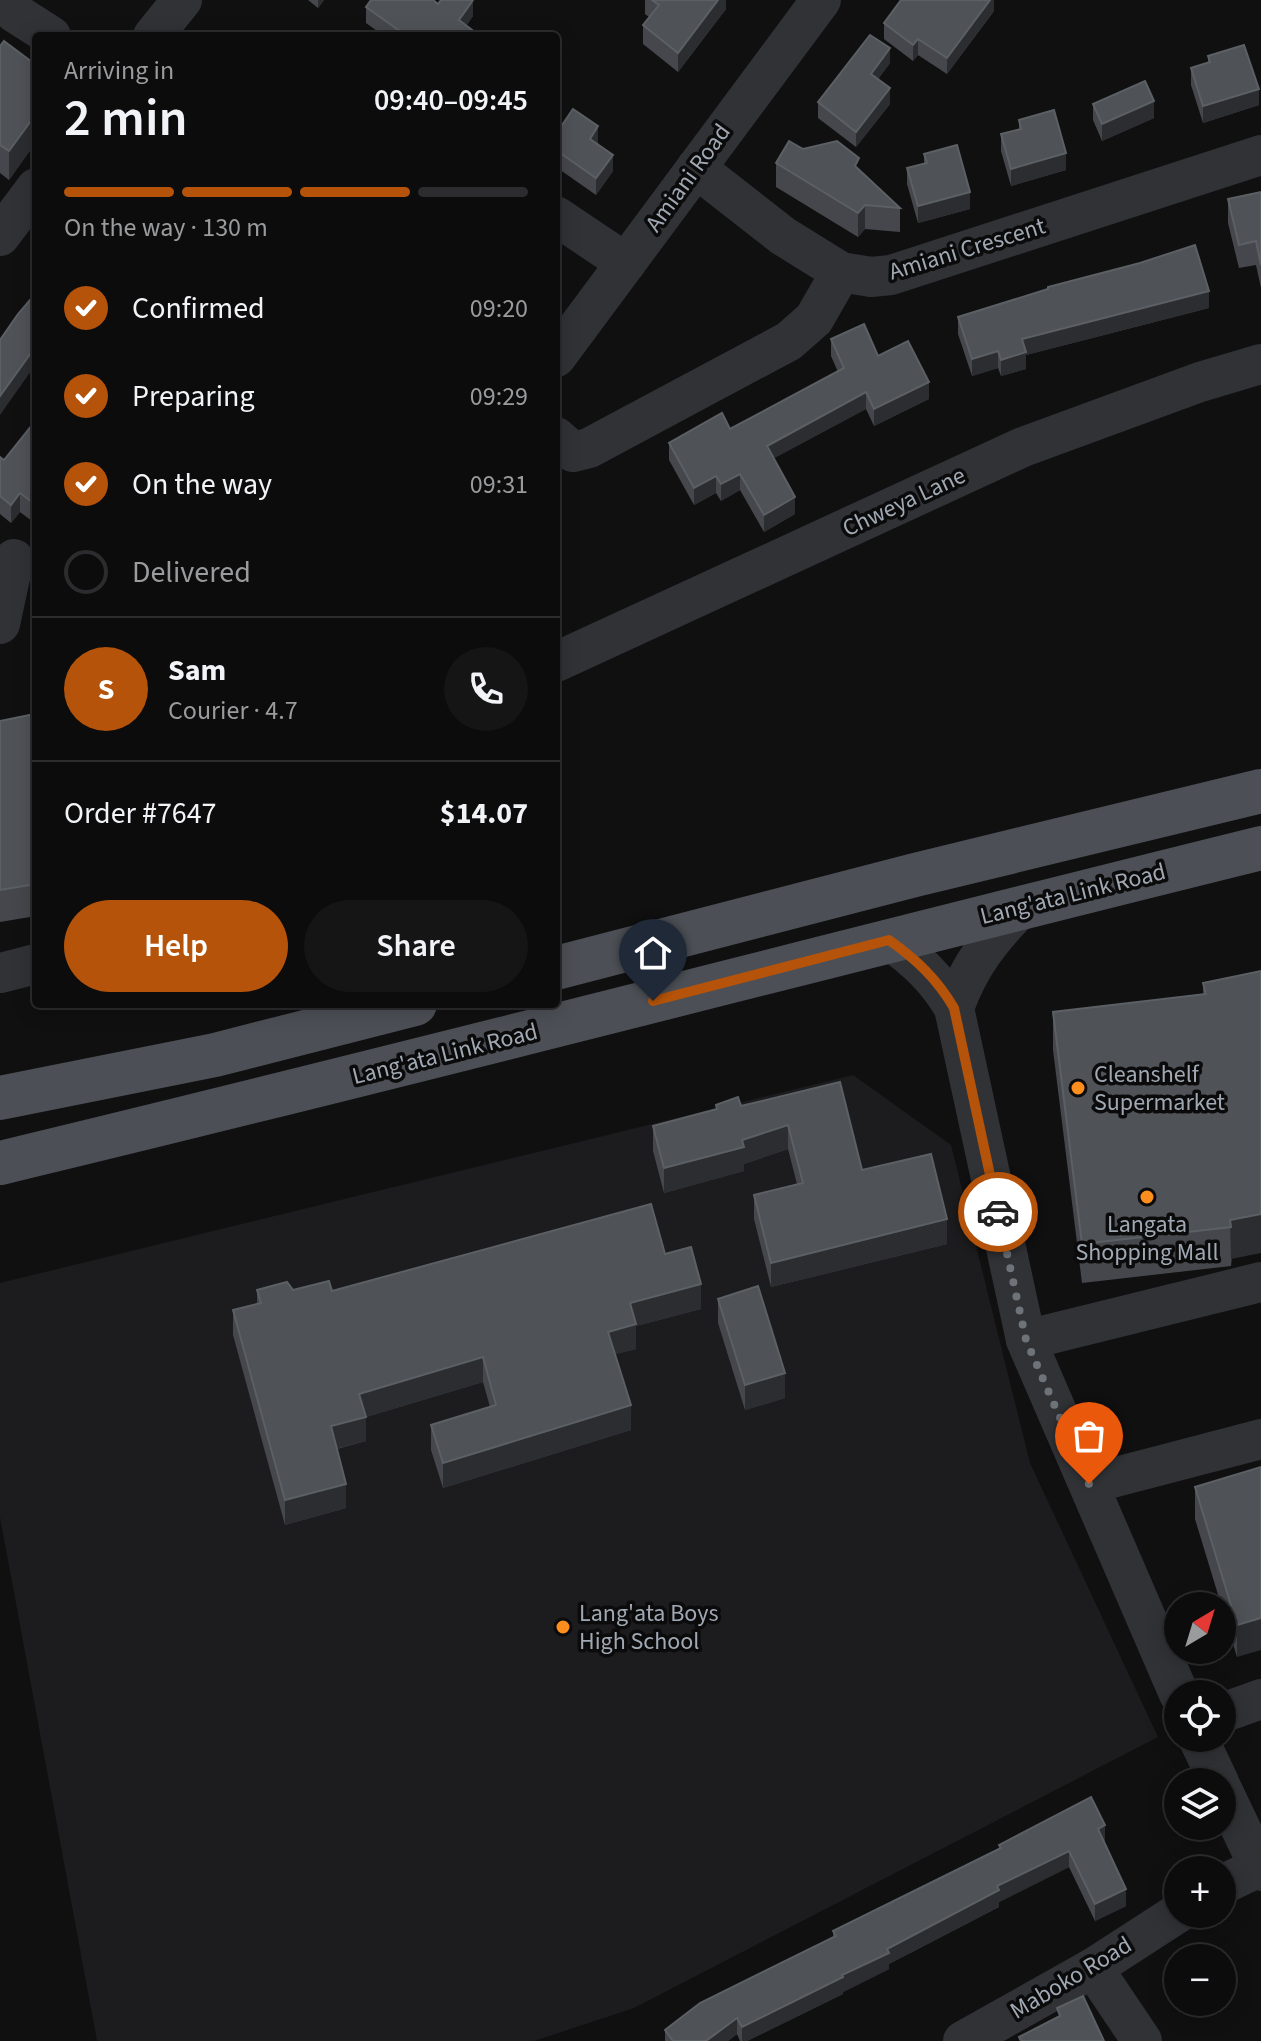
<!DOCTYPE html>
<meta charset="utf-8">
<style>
:root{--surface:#0c0c0d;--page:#151516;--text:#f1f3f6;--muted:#9a9b9d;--line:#2c2c2e;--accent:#b45309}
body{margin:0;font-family:"Source Sans 3",sans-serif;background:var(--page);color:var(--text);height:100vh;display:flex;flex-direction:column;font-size:30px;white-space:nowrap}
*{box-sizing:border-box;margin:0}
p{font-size:26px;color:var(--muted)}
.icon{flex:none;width:44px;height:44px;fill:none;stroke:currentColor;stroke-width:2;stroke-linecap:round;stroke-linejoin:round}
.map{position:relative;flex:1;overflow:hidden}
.drawer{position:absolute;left:32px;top:32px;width:528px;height:976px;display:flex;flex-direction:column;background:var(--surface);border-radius:8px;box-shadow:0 4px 20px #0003,0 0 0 2px var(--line)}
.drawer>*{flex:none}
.needle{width:52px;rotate:38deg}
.fabs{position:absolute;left:1164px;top:1592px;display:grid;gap:16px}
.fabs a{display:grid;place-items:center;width:72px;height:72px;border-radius:50%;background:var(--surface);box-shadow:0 4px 20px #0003,0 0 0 2px var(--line);font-size:40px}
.pin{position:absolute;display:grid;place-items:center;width:68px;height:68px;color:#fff;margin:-82px -34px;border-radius:50% 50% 50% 0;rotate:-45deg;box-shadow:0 0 8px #0007}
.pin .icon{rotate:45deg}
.courier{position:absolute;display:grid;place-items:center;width:80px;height:80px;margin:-40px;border:6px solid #b45309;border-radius:50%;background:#fff;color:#222;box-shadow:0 2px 10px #0007}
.overview em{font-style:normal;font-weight:600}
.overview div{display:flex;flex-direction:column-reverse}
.overview{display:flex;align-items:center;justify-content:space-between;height:136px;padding:0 32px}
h1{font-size:52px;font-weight:600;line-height:60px}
.bar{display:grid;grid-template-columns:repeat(4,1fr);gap:12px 8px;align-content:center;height:96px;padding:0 32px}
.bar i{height:10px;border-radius:6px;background:var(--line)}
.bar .current{background:var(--accent)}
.bar p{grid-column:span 4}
.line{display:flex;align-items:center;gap:20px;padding:0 32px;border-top:2px solid var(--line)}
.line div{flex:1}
.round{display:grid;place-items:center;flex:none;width:84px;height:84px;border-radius:42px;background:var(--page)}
ol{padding:0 32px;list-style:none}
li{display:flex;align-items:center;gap:24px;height:88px}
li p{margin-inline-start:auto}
li .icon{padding:8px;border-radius:50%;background:var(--accent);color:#fff;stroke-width:4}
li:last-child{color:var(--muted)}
li i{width:44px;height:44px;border:4px solid var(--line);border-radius:50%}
.action{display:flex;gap:16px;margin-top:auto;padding:16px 32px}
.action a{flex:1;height:92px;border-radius:48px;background:var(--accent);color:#fff;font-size:32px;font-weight:600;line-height:92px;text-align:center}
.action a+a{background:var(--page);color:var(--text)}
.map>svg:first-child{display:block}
</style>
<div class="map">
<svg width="1261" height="2041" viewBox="0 0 1261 2041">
<rect width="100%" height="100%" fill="#101011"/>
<!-- built -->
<path fill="#1c1c1e" d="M853,1075L951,1145L1030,1463L1158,1737L634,2008L534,2041H97L0,1517V1283Z"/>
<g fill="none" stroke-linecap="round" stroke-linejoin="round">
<!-- minor -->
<g stroke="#303236" stroke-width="40">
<path d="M6,0L15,13L51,36"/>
<path d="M153,36L182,0"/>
<path d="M696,168L783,236L841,272L871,277L891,275L1261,155"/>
<path d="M556,216L626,263"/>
<path d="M0,236L36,188"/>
<path d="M556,357L821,0"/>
<path d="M556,437L573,452L589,448L789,341L814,319L841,272"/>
<path d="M0,624L14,559"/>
<path d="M556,662L1023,447L1200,382L1261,364"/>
<path d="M889,940C917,960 937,979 954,1008L1026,1340L1179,1694"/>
<path d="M0,973L36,964"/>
<path d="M954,1008C969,966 991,937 1023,906"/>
<path d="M1026,1340L1261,1282"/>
<path d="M1089,1484L1261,1439"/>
<path d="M1222,1713L1261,1699"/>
<path d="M1198,1738L1219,1782"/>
<path d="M1222,1789L1261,1871"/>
<path d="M1222,1885L1261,1866"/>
<path d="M1093,1968L1142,2041"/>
<path d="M963,2041L1093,1968L1178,1913"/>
</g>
<!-- major -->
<g stroke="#4c5056" stroke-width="44">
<path d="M556,968L915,875L1261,791"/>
<path d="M0,1098L215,1055L415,1004"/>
<path d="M0,1163C421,1062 840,952 1261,848"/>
</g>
</g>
<!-- wall -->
<g fill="#45474c">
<path d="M308,0H324L318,8Z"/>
<path d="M645,0H726V9L678,72L643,44V25L649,17L645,14Z"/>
<path d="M994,0V11L947,74L918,55L913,61L884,39V23Z"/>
<path d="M438,4L473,16L466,26L480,36H384L366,23V7Z"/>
<path d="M0,46L36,65V142L9,180L0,173Z"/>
<path d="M1208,56L1259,105L1203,123L1191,85V68L1208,63Z"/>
<path d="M890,63L878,79L890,104L856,147L818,118V102Z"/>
<path d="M1093,104L1154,118L1102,141L1093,120Z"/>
<path d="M1019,120L1066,170L1011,186L1001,151V134L1019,129Z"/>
<path d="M556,134L598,143L613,171L596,195L556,167Z"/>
<path d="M803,149L859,169L900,208V232L865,229L858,237L776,187V163Z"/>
<path d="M924,154L970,209L918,223L907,184V168L924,163Z"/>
<path d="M1261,192V288L1256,265L1239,268L1228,223V199Z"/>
<path d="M1209,308L1026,355V369L1001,376L998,368L972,376L958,334V317Z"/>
<path d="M831,339L878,356L929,399L874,426L866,409L774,458L795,514L764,532L740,490L721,501L716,493L694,505L669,460V443L730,429L838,372L831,356Z"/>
<path d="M36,420V524L20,512L11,523L0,514V457L4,460Z"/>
<path d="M0,721L36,729V916L0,922Z"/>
<path d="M1261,971L1231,1266L1082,1283L1053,1050V1012L1203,994V983Z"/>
<path d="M840,1082L862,1170L947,1244L771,1287L754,1219V1195L797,1184L788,1149L744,1164V1171L664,1193L653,1151V1126L716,1110V1105L741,1106Z"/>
<path d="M665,1254L701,1309L636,1326V1349L615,1354L631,1430L443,1488L431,1450V1425L490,1407L483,1382L366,1417V1441L337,1449L346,1508L285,1525L233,1335V1310L257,1304V1290L332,1291Z"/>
<path d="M718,1299L785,1398L745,1410L718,1323Z"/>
<path d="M1261,1467L1237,1657L1195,1519V1487Z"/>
<path d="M1105,1842L1104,1843L1126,1906L1095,1921L1069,1867L999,1902V1907L889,1964V1969L843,1992V1994L747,2041H740L737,2034L728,2041H665V2030L833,1938V1931L999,1849V1845Z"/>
</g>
<!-- shaded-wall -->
<g fill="#2c2d30">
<path d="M318,0H324L318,8Z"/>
<path d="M473,0V16L459,36V20Z"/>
<path d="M718,0H726V9L678,72V53Z"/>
<path d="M990,0H994V11L947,74V58Z"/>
<path d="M918,39V55L913,61V45Z"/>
<path d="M890,48V63L871,89V74Z"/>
<path d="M890,88V104L856,147V132Z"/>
<path d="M1259,89V105L1203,123V106Z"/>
<path d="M1154,101V118L1102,141V124Z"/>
<path d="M36,114V142L9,180V151Z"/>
<path d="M598,126V143L590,155V139Z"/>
<path d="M1066,153V170L1011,186V169Z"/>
<path d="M613,155V171L596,195V178Z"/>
<path d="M970,192V209L918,223V206Z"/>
<path d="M865,205V229L858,237V213Z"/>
<path d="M1209,291V308L1026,355V369L1001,376V360L1022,339Z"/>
<path d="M36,346V364L0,415V396Z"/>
<path d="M998,351V368L972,376V359Z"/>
<path d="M929,382V399L874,426V409Z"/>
<path d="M866,392V409L767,462V446Z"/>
<path d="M740,474V490L721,501V484Z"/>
<path d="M716,476V493L694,505V488Z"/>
<path d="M20,493V512L11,523V505Z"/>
<path d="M795,497V514L764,532V515Z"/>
<path d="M788,1125V1149L744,1164V1171L664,1193V1168Z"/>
<path d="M1261,1214V1253L1231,1259L1230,1220Z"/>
<path d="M947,1219V1244L771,1287V1263Z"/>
<path d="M701,1284V1309L636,1326V1349L608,1356V1332L630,1303Z"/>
<path d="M483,1357V1382L366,1417V1441L331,1450V1426L359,1394Z"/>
<path d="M785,1373V1398L745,1410V1385Z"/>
<path d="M631,1405V1430L443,1488V1463Z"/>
<path d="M346,1484V1508L285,1525V1500Z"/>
<path d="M1261,1618V1650L1237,1657V1625Z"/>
<path d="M1105,1825V1842L1098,1846V1829Z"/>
<path d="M1069,1851V1867L999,1902V1907L889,1964V1969L843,1992V1994L747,2041H742V2027L887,1949L997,1886Z"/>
<path d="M1126,1889V1906L1095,1921V1904Z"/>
<path d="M737,2018V2034L728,2041H706Z"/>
</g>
<!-- building -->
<g fill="#4f5257" stroke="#5b6065" stroke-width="2">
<path d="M371,0H433L438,4L441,0H473L459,20L480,36H403L404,34L366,7Z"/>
<path d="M652,0H718L678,53L643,25L659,5Z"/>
<path d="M901,0H990L947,58L918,39L913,45L884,23Z"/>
<path d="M870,35L890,48L871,74L890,88L856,132L818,102Z"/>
<path d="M4,41L36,65V114L9,151L0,145V46Z"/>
<path d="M1244,45L1259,89L1203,106L1191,68L1210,62L1208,56Z"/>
<path d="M1145,81L1154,101L1102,124L1093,104Z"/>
<path d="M573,109L598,126L590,139L613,155L596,178L556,150V134Z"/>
<path d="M1054,110L1066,153L1011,169L1001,134L1021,129L1019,120Z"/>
<path d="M789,141L803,149L837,141L859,158L855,166L900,208L865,205L858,213L776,163Z"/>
<path d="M957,145L970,192L918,206L907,168L927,163L924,154Z"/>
<path d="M1261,192V265L1256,241L1239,245L1228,199Z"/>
<path d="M1195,245L1209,291L1022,339L1026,352L1001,360L998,351L972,359L958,317L1048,289V287L1140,263Z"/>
<path d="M36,293V346L0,396V340L18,314Z"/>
<path d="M864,324L878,356L908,341L929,382L874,409L866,392L767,446L795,497L764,515L740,474L721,484L716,476L694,488L669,443L722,413L730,429L844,368L831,339Z"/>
<path d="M36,420V505L20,493L11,505L0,496V457L4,460Z"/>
<path d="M30,715L36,729V884L0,890V721Z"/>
<path d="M1261,971V1214L1230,1220L1231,1227L1082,1244L1053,1012L1206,994L1203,983Z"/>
<path d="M840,1082L862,1170L931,1154L947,1219L771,1263L754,1195L803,1183L788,1125L742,1140L744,1147L664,1168L653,1126L717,1109L716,1105L738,1097L741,1106Z"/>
<path d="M651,1204L665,1254L691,1247L701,1284L630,1303L636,1324L608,1332L631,1405L443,1463L431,1425L496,1405L483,1357L359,1394L366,1417L331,1426L346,1484L285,1500L233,1310L261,1303L257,1290L287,1282L293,1290L329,1281L332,1291Z"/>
<path d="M758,1286L785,1373L745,1385L718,1299Z"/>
<path d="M1261,1467V1618L1237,1625L1195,1487Z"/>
<path d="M1091,1797L1105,1825L1098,1829L1126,1889L1095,1904L1069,1851L997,1886L999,1890L887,1949L889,1953L842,1975L843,1977L742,2027L737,2018L706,2041H673L665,2030L700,2003L836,1936L833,1931L1001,1848L999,1845Z"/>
<path d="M1083,1996L1104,2041H1021L1019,2037L1060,2016L1057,2008Z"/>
</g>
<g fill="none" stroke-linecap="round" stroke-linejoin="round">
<!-- done -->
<path stroke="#6e737a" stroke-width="8" stroke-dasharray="0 14.4" d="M998,1212L1026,1340L1089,1484"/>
<!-- route -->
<path stroke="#b45309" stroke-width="10" d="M653,1001L889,940C917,960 937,979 954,1008L998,1212"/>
</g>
<!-- markers -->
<g fill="#fd8d1c" stroke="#0b0b0c" stroke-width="3">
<circle cx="1078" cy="1088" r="8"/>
<circle cx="1147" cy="1197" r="8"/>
<circle cx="563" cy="1627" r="8"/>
</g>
<g text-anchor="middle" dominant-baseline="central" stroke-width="7" stroke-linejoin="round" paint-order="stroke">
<!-- street labels -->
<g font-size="24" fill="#a0a9b3" stroke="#0b0b0c">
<text transform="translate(688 178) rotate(-54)">Amiani Road</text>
<text transform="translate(967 249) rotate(-17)">Amiani Crescent</text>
<text transform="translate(904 502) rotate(-25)">Chweya Lane</text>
<text transform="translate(1073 894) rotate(-14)">Lang'ata Link Road</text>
<text transform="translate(445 1054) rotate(-14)">Lang'ata Link Road</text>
<text transform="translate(1071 1978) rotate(-31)">Maboko Road</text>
</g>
<!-- poi labels -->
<g font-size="24" fill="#a0a9b3" stroke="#0b0b0c" text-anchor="start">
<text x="1094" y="1074">Cleanshelf<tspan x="1094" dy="28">Supermarket</tspan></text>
<text x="1147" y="1224" text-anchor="middle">Langata<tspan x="1147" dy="28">Shopping Mall</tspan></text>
<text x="579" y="1613">Lang'ata Boys<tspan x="579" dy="28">High School</tspan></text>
</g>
</g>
</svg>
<div class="fabs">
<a><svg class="needle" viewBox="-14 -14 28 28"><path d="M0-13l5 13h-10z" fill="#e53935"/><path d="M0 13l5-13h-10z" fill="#9a9b9d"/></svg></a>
<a><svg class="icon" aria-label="locate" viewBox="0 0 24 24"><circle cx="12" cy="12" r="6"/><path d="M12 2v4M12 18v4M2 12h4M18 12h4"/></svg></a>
<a><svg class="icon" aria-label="layers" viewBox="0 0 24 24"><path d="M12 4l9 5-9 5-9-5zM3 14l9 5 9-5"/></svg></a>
<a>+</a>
<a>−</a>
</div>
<div class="pin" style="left:1089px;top:1484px;background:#ea580c"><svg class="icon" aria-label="bag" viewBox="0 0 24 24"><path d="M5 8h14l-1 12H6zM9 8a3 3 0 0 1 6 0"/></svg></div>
<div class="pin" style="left:653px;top:1001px;background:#1f2937"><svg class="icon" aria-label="home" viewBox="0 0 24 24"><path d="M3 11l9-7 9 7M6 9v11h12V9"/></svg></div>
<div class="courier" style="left:998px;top:1212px"><svg class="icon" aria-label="car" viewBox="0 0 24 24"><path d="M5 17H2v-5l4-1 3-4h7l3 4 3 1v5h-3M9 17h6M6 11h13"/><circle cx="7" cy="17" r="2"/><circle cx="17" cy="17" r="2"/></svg></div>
<section class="drawer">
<div class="overview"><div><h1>2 min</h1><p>Arriving in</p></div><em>09:40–09:45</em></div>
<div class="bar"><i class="current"></i><i class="current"></i><i class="current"></i><i></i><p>On the way · 130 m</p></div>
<ol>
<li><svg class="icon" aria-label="check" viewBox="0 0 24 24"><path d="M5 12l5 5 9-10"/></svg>Confirmed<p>09:20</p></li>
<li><svg class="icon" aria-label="check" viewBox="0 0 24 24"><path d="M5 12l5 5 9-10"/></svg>Preparing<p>09:29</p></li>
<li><svg class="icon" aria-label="check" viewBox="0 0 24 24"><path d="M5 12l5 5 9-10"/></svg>On the way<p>09:31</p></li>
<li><i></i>Delivered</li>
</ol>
<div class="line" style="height:144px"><b class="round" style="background:var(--accent);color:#fff">S</b><div><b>Sam</b><p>Courier · 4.7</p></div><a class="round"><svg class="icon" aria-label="phone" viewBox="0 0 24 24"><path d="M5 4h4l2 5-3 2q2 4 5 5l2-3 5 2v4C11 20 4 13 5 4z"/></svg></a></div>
<div class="line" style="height:104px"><div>Order #7647</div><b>$14.07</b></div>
<div class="action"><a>Help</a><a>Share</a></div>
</section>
</div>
